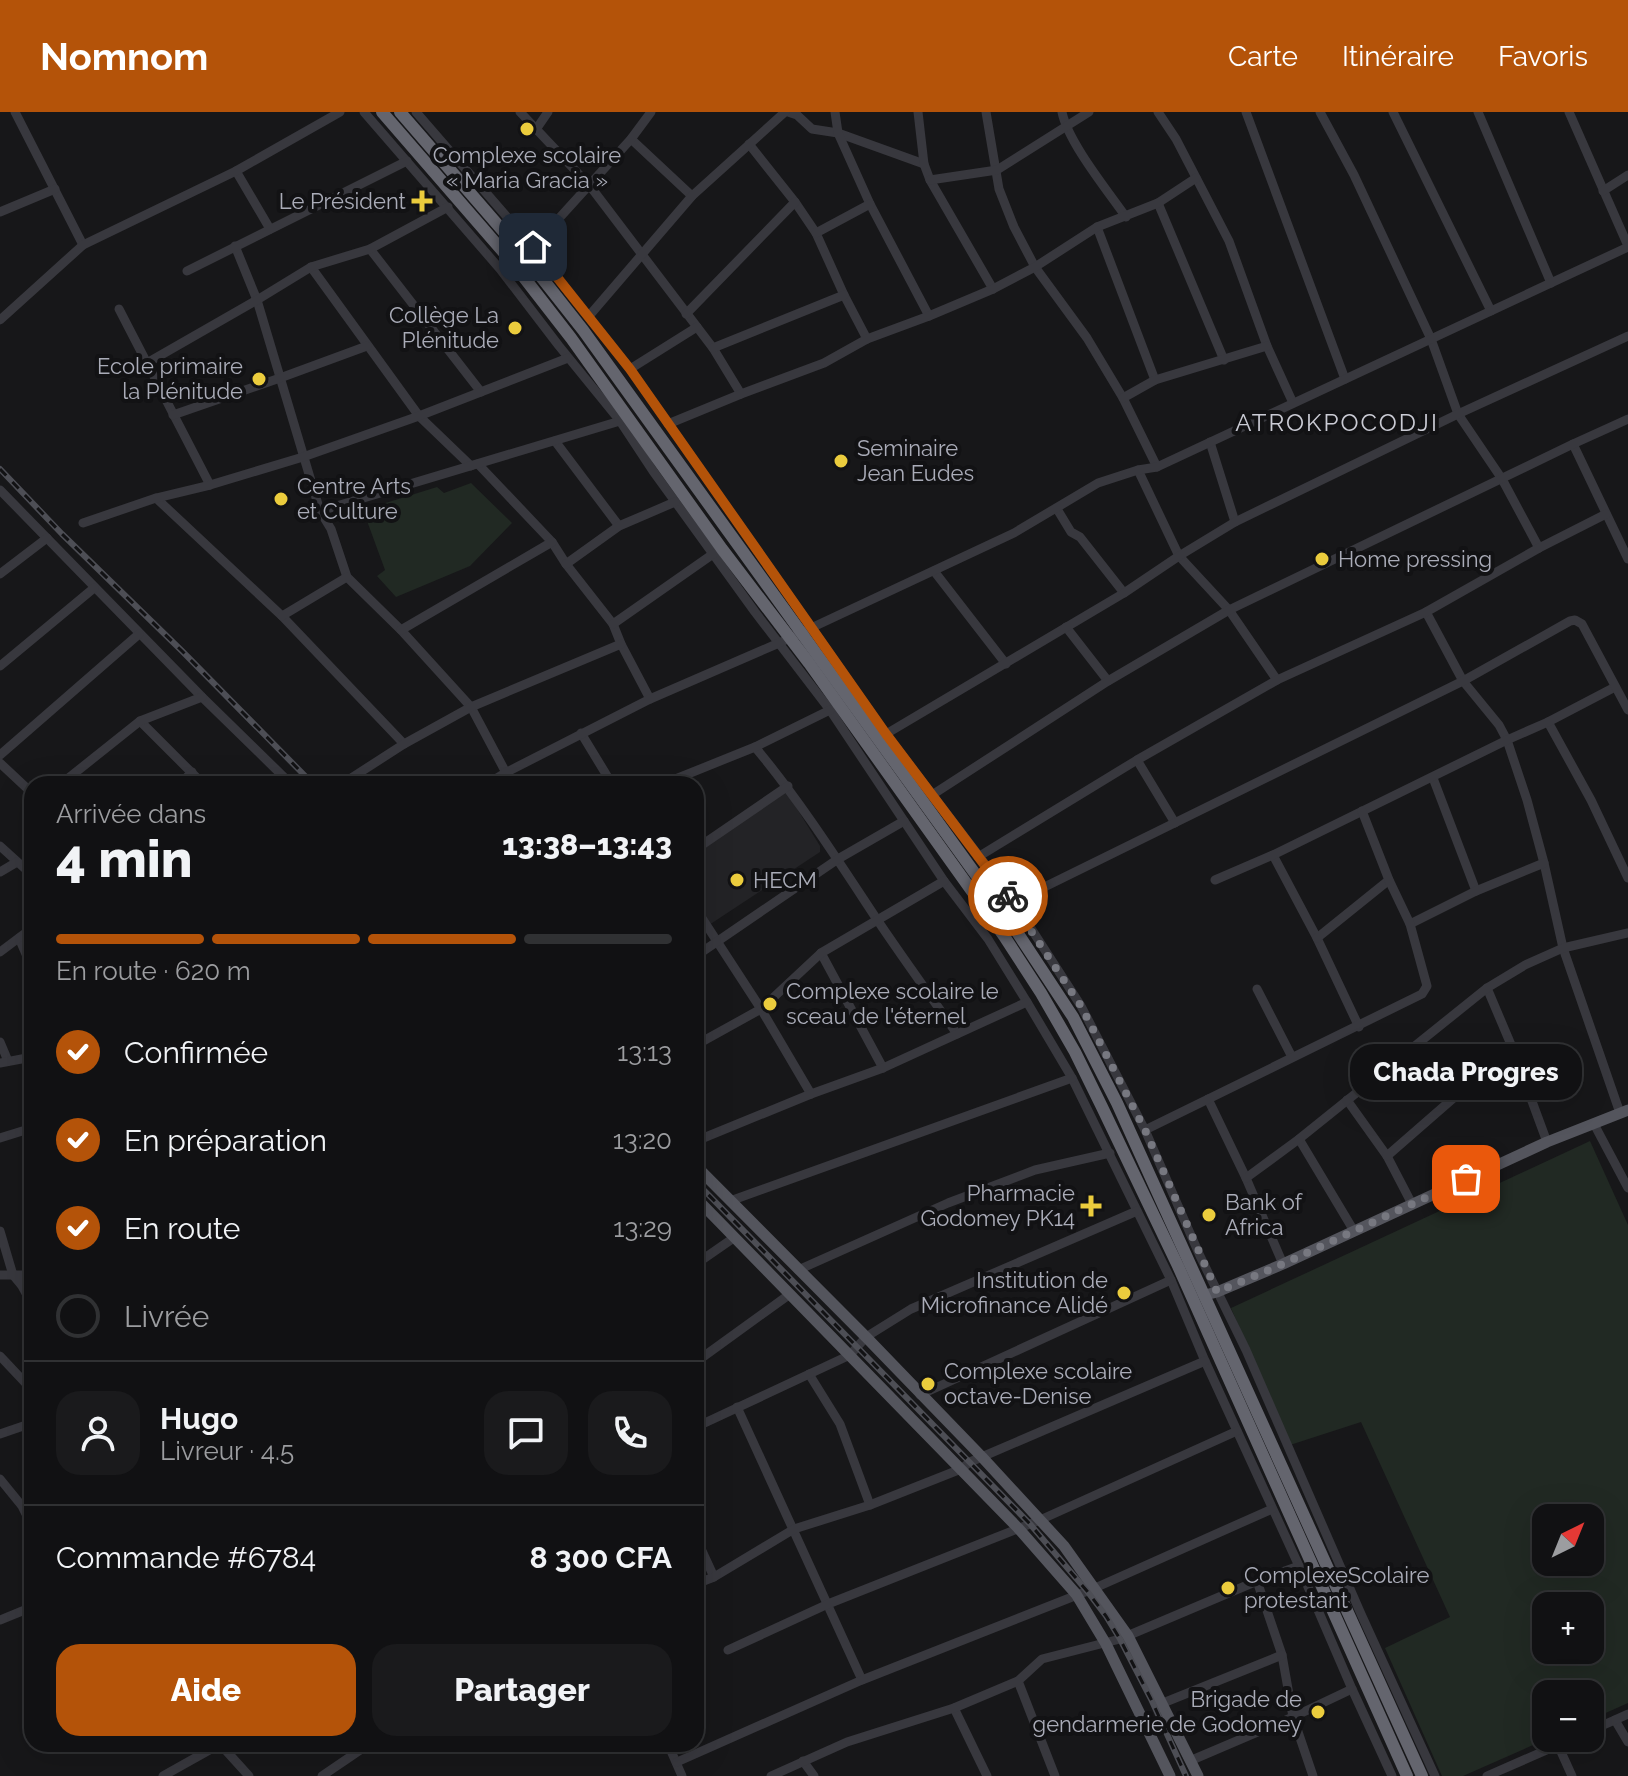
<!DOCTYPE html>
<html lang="fr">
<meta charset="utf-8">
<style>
:root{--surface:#111113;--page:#1a1a1c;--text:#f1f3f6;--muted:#9c9da0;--line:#303133;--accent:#b45309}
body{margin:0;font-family:Raleway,sans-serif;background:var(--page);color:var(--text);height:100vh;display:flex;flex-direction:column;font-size:30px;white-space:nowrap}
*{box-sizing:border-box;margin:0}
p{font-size:26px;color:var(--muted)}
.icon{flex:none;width:44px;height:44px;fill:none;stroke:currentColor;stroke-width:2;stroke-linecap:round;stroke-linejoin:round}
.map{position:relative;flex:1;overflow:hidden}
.side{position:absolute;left:24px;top:664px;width:680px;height:976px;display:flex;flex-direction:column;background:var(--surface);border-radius:24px;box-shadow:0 8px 32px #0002,0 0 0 2px var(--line)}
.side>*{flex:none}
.needle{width:52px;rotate:43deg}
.fabs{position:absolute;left:1532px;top:1392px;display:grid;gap:16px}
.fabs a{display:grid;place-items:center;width:72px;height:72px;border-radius:16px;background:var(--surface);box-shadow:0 8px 32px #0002,0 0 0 2px var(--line);font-size:40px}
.pin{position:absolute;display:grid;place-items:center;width:68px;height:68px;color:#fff;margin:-34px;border-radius:16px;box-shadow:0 4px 12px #0006}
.courier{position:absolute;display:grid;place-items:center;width:80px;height:80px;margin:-40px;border:6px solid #b45309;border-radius:50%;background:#fff;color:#222;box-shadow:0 2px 10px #0007}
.bubble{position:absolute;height:56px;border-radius:24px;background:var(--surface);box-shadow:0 8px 32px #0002,0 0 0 2px var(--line);font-size:26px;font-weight:800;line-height:56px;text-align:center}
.headline em{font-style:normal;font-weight:800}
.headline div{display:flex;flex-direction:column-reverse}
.headline{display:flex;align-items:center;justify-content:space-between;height:136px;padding:0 32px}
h1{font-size:52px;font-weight:800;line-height:60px}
.bar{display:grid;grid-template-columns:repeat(4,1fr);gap:12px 8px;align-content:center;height:96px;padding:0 32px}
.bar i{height:10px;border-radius:6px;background:var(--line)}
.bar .on{background:var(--accent)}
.bar p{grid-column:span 4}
.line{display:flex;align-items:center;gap:20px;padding:0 32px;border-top:2px solid var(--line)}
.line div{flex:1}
.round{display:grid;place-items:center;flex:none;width:84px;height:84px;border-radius:24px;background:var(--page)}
ol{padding:0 32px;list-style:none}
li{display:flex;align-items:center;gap:24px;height:88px}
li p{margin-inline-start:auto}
li .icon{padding:8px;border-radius:50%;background:var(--accent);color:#fff;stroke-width:4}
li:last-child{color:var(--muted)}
li i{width:44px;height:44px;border:4px solid var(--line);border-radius:50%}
.primary-button{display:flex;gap:16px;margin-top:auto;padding:16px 32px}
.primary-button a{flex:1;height:92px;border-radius:24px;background:var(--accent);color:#fff;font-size:32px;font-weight:800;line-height:92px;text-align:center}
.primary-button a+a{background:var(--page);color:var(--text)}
header{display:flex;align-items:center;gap:48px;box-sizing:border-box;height:112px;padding:0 40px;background:var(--accent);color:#fff}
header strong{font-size:38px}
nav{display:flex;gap:44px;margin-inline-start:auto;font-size:28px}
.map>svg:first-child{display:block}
</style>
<header>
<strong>Nomnom</strong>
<nav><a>Carte</a><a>Itinéraire</a><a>Favoris</a></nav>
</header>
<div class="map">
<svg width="1628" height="1664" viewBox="0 0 1628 1664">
<rect width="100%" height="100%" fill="#171719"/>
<!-- built -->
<path fill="#232326" d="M785,681L788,682L820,734V740L709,813L696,794V739Z"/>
<!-- green -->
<g fill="#212923" fill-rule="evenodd">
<path d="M471,371L512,411L470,454L396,485L377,464L385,458L363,398L437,375L444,381Z"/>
<path d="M1590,1029L1628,1113V1591L1590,1608V1582H1546V1626H1549L1463,1664H1442L1385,1536L1450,1505L1361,1310L1290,1333L1231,1196ZM1546,1406H1590V1450H1546ZM1546,1494H1590V1538H1546Z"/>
</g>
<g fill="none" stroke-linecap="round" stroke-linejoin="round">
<!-- minor -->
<g stroke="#38383e" stroke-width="9">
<path d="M15,0L83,133"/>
<path d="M364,0L500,157L559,234L620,309L653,359L755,500L830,598L944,769L988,827L1027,890L1072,966L1171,1168L1205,1249L1299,1454L1352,1577L1392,1664"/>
<path d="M416,0L533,135L630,257L886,622L1014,790L1081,894L1145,1018L1200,1144L1246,1238L1361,1502L1435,1664"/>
<path d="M520,0L590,74L713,236L741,282"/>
<path d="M788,0L797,3L812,17L838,21L924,52"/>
<path d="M835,0L838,21L870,92L929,204"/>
<path d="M918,0L924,52L930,68L993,177"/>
<path d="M986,0L999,77L1014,115L1035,155L1087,226L1123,286L1157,355"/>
<path d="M1062,0C1068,30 1107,78 1126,105"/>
<path d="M1158,0L1176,27L1229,129L1267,234L1293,291"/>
<path d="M1246,0L1345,267"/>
<path d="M1320,0L1354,63L1431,227L1458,302L1502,367L1539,436"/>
<path d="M1393,0L1491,199"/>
<path d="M1478,0L1551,171"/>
<path d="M1569,0L1628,134"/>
<path d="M537,16L548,0"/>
<path d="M631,27L692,84"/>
<path d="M749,32L795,90L816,121L844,183L867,227"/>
<path d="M236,59L270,117"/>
<path d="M930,68L997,58L1089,0"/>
<path d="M1603,79L1628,63"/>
<path d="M1158,91L1224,248"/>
<path d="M0,100L55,77"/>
<path d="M1097,115L1155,268"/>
<path d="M816,121L870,92"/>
<path d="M235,134L257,188L320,399L331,417L347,465L401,518L471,595L512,672"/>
<path d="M533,135L631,27L651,0"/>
<path d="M370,137L481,280"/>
<path d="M311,155L419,304L471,354"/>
<path d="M187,159L407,49"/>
<path d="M119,197L210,373"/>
<path d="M686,202L795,90"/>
<path d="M589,204L692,84L785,0"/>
<path d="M0,208L83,133L236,59L340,0"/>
<path d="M713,236L844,183"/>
<path d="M147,251L257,188L311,155L370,137L448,95"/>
<path d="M630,257L697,215"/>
<path d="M1123,286L1155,268L1267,234"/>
<path d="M173,303L280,266L367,234"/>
<path d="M668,312L741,282L824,251L867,227L929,204L993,177L1035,155L1097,115L1158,91L1196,66"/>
<path d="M555,329L619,414"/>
<path d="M1210,330L1235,410"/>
<path d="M1573,332L1628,447"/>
<path d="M478,352L552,430L566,452L613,512L621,532L650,587"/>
<path d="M1138,358L1179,444L1229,498L1277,568"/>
<path d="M0,378L202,585L291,672"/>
<path d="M156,386L282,504L404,632"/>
<path d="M1057,397L1071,420L1080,425L1124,481"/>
<path d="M320,399L620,309"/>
<path d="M83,411L156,386L210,373L303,345L419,304L568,246"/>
<path d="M566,452L619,414L675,390"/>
<path d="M934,459L1006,552"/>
<path d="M0,462L47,426"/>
<path d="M1426,500L1463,569L1499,613L1507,628L1527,688L1544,751L1563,836L1620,1001"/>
<path d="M282,504L347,465"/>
<path d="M613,512L713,442"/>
<path d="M1066,515L1108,569"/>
<path d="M401,518L552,430"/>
<path d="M0,554L94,476"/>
<path d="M140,609L203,672"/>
<path d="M1548,610L1591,688L1628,766"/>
<path d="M581,621L612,672"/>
<path d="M886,622L1124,481L1179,444L1235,410L1458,302L1628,224"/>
<path d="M755,635C800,689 837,747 876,806C902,845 930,883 957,922"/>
<path d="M0,643L139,522"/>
<path d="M1137,648L1175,711"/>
<path d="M0,651L32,681"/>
<path d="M1433,666L1476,779"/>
<path d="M61,672L140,609L202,585"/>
<path d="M180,672L192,660"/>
<path d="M342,672L404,632L471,595L621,532"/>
<path d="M487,672L505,661L650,587L779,531L1014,421L1098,371L1138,358L1157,355L1628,135"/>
<path d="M663,672L755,635L830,598"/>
<path d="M932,683L1108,569L1229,498L1573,332L1628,307"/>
<path d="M0,734L32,763"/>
<path d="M696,737L788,674"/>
<path d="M1273,743L1317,826L1359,915"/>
<path d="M978,745L1137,648L1277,568L1426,500L1539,436L1606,402"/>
<path d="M0,760L17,750"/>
<path d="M1215,768L1273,743L1507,628L1548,610L1615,575"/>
<path d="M1014,790L1463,569L1570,509L1575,508L1582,512L1628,598"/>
<path d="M696,797L761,897L811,982"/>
<path d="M1410,812L1476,779L1544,751"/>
<path d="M19,826L32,856"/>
<path d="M1317,826L1389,768"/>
<path d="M0,840L32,816"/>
<path d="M821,841L883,956"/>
<path d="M696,844L838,747L904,709"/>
<path d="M1487,876L1512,935L1547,1030"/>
<path d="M1257,877L1292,945"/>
<path d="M0,930L8,949"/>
<path d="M696,933L761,897L821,841L944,769"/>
<path d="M0,951L32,945"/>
<path d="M1208,987L1246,1066L1283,1152"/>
<path d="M1347,988L1387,1044L1412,1092"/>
<path d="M1594,1012L1628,1076"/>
<path d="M1145,1018L1422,882L1427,874L1410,812L1389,768L1362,699"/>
<path d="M0,1026L32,1016"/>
<path d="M1299,1027L1354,1119"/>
<path d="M696,1029L811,982L883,956L1027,890"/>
<path d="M1387,1044L1512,935"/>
<path d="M1246,1066L1299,1027L1487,876L1525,853L1563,836L1628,821"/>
<path d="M730,1089L1072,966"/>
<path d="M0,1119L13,1163L22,1174L32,1192"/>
<path d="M696,1152L735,1125"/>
<path d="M798,1158L948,1091L1035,1058L1110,1041"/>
<path d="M0,1163H32"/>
<path d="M0,1244L32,1278"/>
<path d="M696,1250L790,1182"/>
<path d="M809,1262L840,1312L870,1393"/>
<path d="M920,1283L1171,1168"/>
<path d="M737,1295L862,1568"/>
<path d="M696,1315L850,1243L866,1225L911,1197L1137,1099"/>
<path d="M0,1322L32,1311"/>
<path d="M0,1367L22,1394L32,1414"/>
<path d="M696,1426L714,1465"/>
<path d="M1257,1469L1282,1543L1293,1605L1313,1664"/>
<path d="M696,1472L714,1465L794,1417L870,1393L961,1357L970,1350L1205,1249"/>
<path d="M0,1508L32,1495"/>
<path d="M728,1538L828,1492L1040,1408L1237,1319"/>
<path d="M1018,1569L1055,1664"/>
<path d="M1163,1591L1282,1543"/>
<path d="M954,1596L987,1664"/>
<path d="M1615,1608L1628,1630"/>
<path d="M1590,1619L1628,1602"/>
<path d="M220,1632L249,1664"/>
<path d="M668,1632L682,1664"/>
<path d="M1558,1633L1572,1664"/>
<path d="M1192,1648L1293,1605L1352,1577"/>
<path d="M803,1649L814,1664"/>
<path d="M677,1650L862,1568L1095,1476L1272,1397"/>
<path d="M163,1664L220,1632"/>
<path d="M322,1664L369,1632"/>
<path d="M771,1664L847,1630L954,1596L1018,1569L1042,1547L1120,1527L1257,1469L1299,1454"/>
<path d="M1487,1664L1574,1626"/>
</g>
<!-- major -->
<g stroke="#54555d" stroke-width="11">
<path d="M696,1054L866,1225L982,1345L1064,1434L1128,1524L1198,1664"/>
<path d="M696,1086L1018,1416L1076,1482L1106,1532L1170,1664"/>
<path d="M1205,1183L1217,1180L1283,1152L1547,1030L1628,998"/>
</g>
<!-- highway -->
<g stroke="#64656e" stroke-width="12">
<path d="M382,0L512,150L571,226L722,437L809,551L1004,824L1041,881L1075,940L1102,995L1178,1154L1407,1664"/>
<path d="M400,0L523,142L583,218L1015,817L1073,905L1117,991L1422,1664"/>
</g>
<!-- rail casing -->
<g stroke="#4d4e55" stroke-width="6">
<g id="rail">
<path d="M0,357L62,422L182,539L313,672"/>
<path d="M696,1070L1030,1412L1087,1479L1106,1504L1120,1527L1151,1587L1186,1664"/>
</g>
</g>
<!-- rail -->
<use href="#rail" stroke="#121214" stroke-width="3" stroke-dasharray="9" stroke-linecap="butt"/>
</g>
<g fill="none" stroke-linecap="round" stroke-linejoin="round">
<!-- done -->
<path stroke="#777880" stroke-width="8" stroke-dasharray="0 14.4" d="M1008,784L1081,894L1145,1018L1217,1180L1283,1152L1466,1067"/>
<!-- route -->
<path stroke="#b45309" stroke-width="10" d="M533,135L630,257L886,622L1008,784"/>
</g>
<!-- markers -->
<g fill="#ebcc3d" stroke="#121214" stroke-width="3">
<circle cx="527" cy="17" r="8"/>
<path d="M418 77h8v8h8v8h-8v8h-8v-8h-8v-8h8z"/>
<circle cx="515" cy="216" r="8"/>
<circle cx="259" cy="267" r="8"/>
<circle cx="841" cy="349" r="8"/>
<circle cx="281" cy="387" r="8"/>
<circle cx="1322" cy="447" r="8"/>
<circle cx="737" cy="768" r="8"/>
<circle cx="770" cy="892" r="8"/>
<path d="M1087 1082h8v8h8v8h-8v8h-8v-8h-8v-8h8z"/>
<circle cx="1209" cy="1103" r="8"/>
<circle cx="1124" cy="1181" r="8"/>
<circle cx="928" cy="1272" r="8"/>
<circle cx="1228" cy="1476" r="8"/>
<circle cx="1318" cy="1600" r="8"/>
</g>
<g text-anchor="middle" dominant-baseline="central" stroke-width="8" stroke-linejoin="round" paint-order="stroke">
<!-- poi labels -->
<g font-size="22" fill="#aaacb8" stroke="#121214" text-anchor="start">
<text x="527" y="43" text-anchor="middle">Complexe scolaire<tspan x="527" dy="25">« Maria Gracia »</tspan></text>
<text x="406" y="89" text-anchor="end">Le Président</text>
<text x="499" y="203" text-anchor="end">Collège La<tspan x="499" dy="25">Plénitude</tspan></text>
<text x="243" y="254" text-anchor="end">Ecole primaire<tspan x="243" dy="25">la Plénitude</tspan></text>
<text x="857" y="336">Seminaire<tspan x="857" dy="25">Jean Eudes</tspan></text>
<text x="297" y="374">Centre Arts<tspan x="297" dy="25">et Culture</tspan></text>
<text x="1338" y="447">Home pressing</text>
<text x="753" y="768">HECM</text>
<text x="786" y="879">Complexe scolaire le<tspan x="786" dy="25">sceau de l'éternel</tspan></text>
<text x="1075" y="1081" text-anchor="end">Pharmacie<tspan x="1075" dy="25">Godomey PK14</tspan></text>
<text x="1225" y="1090">Bank of<tspan x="1225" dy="25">Africa</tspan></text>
<text x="1108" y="1168" text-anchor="end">Institution de<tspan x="1108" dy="25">Microfinance Alidé</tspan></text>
<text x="944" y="1259">Complexe scolaire<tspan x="944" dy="25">octave-Denise</tspan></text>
<text x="1244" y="1463">ComplexeScolaire<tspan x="1244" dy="25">protestant</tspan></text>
<text x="1302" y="1587" text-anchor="end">Brigade de<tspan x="1302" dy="25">gendarmerie de Godomey</tspan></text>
</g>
<!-- neighbourhood labels -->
<g font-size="24" letter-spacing="2" fill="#cacbd4" stroke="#121214">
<text x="1337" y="310">ATROKPOCODJI</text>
</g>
</g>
</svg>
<div class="fabs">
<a><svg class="needle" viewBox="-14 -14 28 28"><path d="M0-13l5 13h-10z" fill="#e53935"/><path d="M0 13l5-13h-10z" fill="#9c9da0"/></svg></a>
<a>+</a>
<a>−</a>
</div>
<div class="pin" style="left:1466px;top:1067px;background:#ea580c"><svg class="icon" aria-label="bag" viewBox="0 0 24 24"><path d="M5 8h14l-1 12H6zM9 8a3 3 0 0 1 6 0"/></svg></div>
<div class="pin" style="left:533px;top:135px;background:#1f2937"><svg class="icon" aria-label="home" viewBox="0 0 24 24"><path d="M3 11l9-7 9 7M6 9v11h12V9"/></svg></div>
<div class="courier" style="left:1008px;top:784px"><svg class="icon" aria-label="bike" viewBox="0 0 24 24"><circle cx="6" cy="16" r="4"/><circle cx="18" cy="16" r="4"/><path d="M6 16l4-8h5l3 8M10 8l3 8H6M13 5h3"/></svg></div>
<div class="bubble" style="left:1350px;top:932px;width:232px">Chada Progres</div>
<section class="side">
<div class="headline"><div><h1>4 min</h1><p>Arrivée dans</p></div><em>13:38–13:43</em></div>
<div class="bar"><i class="on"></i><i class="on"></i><i class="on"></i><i></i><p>En route · 620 m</p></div>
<ol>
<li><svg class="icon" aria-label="check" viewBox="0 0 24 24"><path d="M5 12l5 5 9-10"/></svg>Confirmée<p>13:13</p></li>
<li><svg class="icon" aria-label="check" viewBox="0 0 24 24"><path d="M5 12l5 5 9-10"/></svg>En préparation<p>13:20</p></li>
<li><svg class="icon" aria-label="check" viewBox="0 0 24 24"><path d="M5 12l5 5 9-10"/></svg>En route<p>13:29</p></li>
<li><i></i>Livrée</li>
</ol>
<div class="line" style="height:144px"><a class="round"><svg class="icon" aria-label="person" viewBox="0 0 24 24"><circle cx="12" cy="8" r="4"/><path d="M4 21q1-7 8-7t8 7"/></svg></a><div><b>Hugo</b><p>Livreur · 4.5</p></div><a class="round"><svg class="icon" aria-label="chat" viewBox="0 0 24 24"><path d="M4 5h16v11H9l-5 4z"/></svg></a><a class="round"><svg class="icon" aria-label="phone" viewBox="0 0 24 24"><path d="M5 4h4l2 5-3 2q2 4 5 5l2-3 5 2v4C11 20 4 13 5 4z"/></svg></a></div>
<div class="line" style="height:104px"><div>Commande #6784</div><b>8 300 CFA</b></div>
<div class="primary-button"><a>Aide</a><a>Partager</a></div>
</section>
</div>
